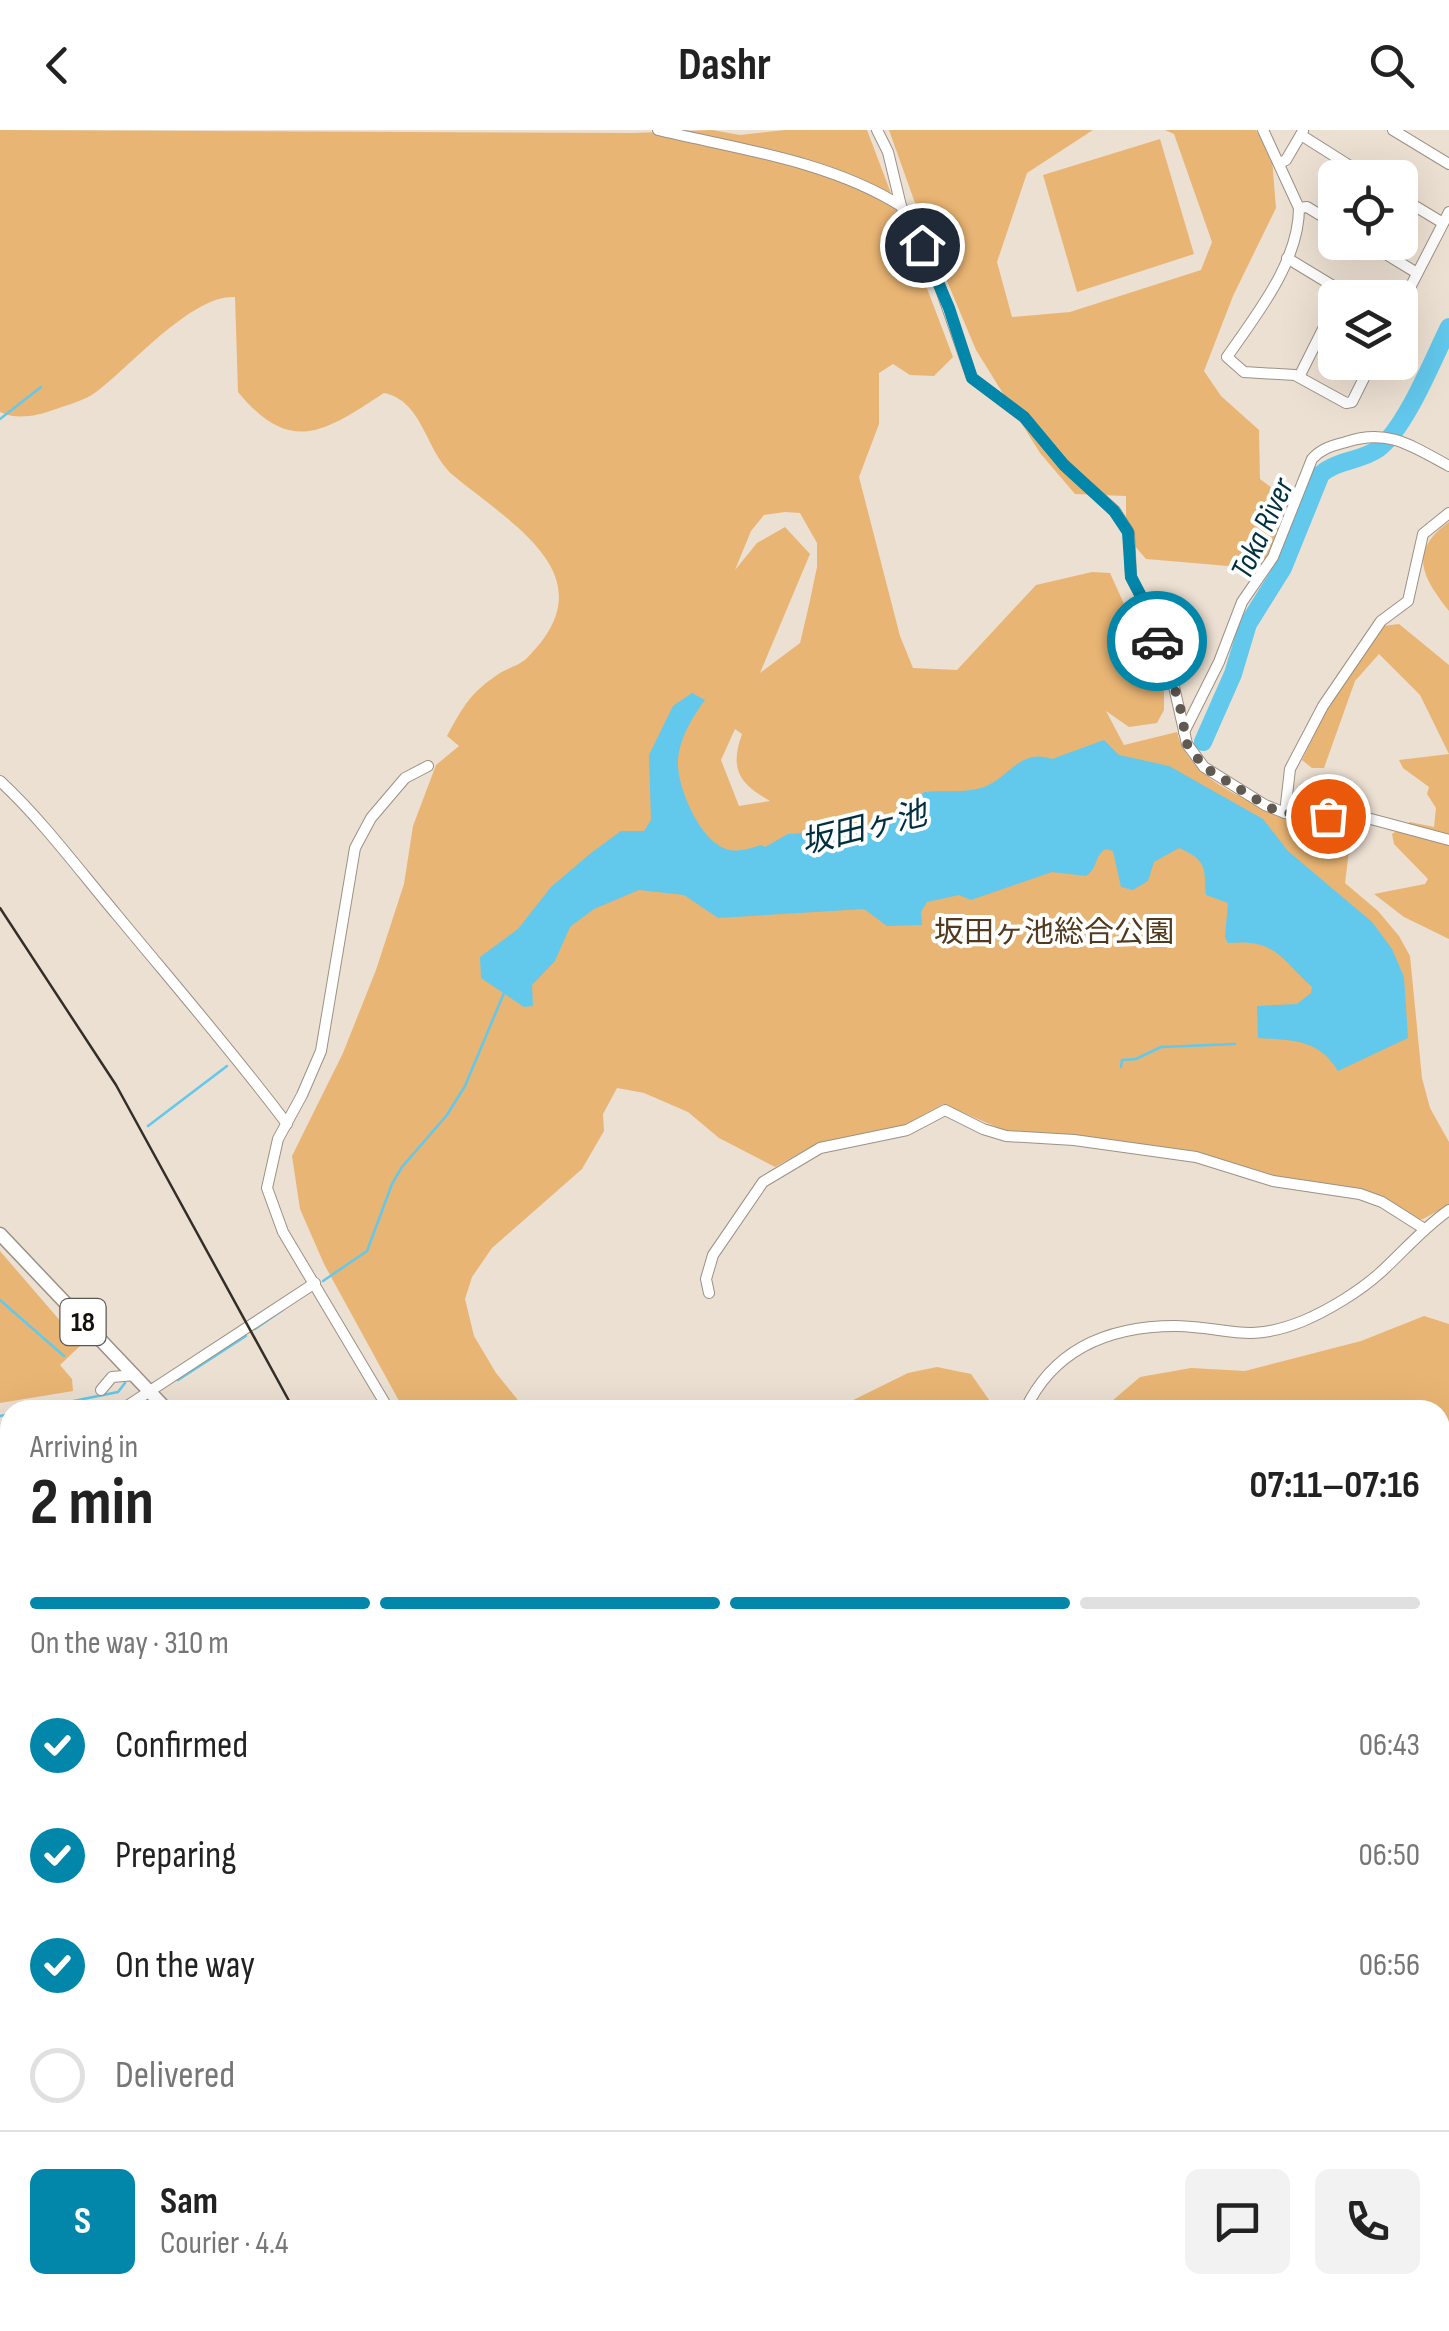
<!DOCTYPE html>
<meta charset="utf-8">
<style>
:root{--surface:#fff;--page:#f2f2f2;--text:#222;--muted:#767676;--line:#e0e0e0;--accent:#0286a9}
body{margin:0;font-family:"Sofia Sans Condensed","Noto Sans JP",sans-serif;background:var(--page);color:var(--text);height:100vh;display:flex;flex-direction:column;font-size:38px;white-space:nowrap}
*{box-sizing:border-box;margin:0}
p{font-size:32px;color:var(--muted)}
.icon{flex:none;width:55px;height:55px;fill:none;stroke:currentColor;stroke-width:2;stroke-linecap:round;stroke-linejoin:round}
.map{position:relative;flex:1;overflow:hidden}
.details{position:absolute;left:0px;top:1270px;width:1450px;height:932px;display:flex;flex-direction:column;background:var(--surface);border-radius:30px 30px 0 0;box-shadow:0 10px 40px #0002}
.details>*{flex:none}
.fabs{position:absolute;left:1318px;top:30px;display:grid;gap:20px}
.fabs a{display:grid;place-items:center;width:100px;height:100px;border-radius:15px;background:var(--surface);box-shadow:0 10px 40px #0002;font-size:50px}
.pin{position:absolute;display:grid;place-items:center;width:85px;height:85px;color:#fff;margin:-42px;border:5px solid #fff;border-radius:50%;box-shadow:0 2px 10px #0007}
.courier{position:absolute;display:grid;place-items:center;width:100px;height:100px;margin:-50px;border:8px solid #0286a9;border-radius:50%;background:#fff;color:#222;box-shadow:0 2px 12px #0007}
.overview em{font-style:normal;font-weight:700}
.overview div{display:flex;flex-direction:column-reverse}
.overview{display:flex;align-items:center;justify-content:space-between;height:170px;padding:0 30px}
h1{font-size:65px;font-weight:700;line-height:75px}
.bar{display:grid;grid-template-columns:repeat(4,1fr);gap:15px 10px;align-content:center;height:120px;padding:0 30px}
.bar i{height:12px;border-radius:8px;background:var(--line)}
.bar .selected{background:var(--accent)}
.bar p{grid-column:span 4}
.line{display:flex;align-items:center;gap:25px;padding:0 30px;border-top:2px solid var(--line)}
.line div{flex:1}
.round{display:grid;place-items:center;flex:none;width:105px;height:105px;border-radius:15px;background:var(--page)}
ol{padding:0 30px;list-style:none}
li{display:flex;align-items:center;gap:30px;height:110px}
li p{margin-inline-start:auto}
li .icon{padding:10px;border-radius:50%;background:var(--accent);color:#fff;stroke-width:4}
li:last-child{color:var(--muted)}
li i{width:55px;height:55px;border:5px solid var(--line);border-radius:50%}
header{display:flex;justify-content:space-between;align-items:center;height:130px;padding:0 30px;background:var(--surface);font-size:45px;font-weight:700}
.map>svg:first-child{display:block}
</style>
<header><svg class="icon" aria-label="back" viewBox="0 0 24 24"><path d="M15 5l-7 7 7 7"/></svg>Dashr<svg class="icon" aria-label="search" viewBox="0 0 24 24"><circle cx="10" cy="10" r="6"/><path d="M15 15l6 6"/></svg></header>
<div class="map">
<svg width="1449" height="2201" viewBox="0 0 1449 2201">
<rect width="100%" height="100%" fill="#ece0d2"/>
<!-- green -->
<g fill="#e9b574" fill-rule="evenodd">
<path d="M0,0L633,3L712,0L740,5L785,0H867L953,227L934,246L910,245L893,234L879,243V294L859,347L900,506L913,538L957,540L1036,455L1092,442L1110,443L1164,562V580L1157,593L1129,597L1106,581L1124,615L1177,602C1188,644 1233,665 1271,680L1274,685L1294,691L1353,689L1345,753L1378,781L1399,806L1410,826L1422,948L1430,978L1449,1012V1075L1423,1089H1415L1374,1063L1274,1046L1194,1021L1053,1004L1008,1002L943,974L905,995L818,1013L775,1037L719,1008L688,982L644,963L617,958L603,984L604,1001L582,1039L492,1118L472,1147L465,1169L474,1206L496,1243L526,1280H404L324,1134L300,1079L292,1026L343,923L376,840L404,754L413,696L436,635L459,616L447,606C463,576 471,562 500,543C508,538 520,535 527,528C609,447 514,396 454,346C425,322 424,271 384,263C324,302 291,326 238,262L235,167C192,164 130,237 96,262C84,271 67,275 53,280C37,286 16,290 0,282ZM785,382L800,383L817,413V437L809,475L800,513L760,543L810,424L785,397L757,413L735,440L751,401L764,385ZM735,599L742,604C729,640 740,654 770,671L739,676L721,630Z"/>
<path d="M889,0H1093L1027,43L997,132L1012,187L1070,182L1201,140L1212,112L1174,4L1165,0H1256L1272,29L1276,78L1233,166L1204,241L1221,266L1259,300L1260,349L1280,364L1274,440L1146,429L1126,406V366L1075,364L1040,323L976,220L920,87Z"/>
<path d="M1160,9L1194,124L1077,162L1043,45Z"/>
<path d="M1449,392V481C1423,448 1407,422 1449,392Z"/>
<path d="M1399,494L1449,535V809L1404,787L1374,764L1425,754L1428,749L1394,714L1392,704L1410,692L1434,697L1436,678L1427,664L1429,657L1403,638L1399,630L1449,624L1420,565L1379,524L1355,551L1324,638H1312L1302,630L1327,579L1383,496Z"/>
<path d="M0,1121L81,1215L60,1235L72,1249L73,1261L0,1273Z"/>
<path d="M1424,1186L1449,1194V1475L1440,1472V1280H1108L1112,1271L1140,1247L1191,1238L1245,1241L1361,1211Z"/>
<path d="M937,1237L971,1244L996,1280H833L908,1243Z"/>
<path d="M1306,2193V2192L1400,2193L1398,2201H1304Z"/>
</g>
<!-- water -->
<path fill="#62c8ec" d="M692,563L705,570C692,588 677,612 678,636C679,661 702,715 730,720C739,722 752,718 761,715L765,717L788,704L854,700L910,681L924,662C942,660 964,663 981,658C1009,650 1019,617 1052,629L1104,610L1119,625L1169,636L1263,689L1288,721L1372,792L1392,819L1404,847L1408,908L1338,941C1319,909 1293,910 1258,908L1257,876L1297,874L1311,863L1312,857C1279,827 1276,809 1228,813L1225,807L1228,773L1206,765C1204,738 1208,731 1179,718L1154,732L1148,751L1133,760L1121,757L1113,721L1106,719C1094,725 1098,739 1086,746L1052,742L971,770L959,765L927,772L921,782L922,795L887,796L864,779L718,788L684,765L639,760L594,779L570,797L555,831L532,855L533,876L524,877L481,848L480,827L518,799L551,757L591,723L621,701H644L651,690L649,625L673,576Z"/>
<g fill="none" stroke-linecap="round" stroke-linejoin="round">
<!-- stream -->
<g stroke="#62c8ec" stroke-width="2.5">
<path d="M0,289L41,257"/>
<path d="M1121,937L1122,930L1136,929L1161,917L1235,914"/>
<path d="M148,996L227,936"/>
<path d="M323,1151L367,1121L392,1054L402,1037L447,985L465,956L504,863"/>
<path d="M0,1170L64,1226"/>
<path d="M255,1199L284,1179"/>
<path d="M178,1250L246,1206"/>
<path d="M29,1280L118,1262L125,1253"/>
<path d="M0,1286L10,1284"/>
<path d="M1440,1807H1449"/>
<path d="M1440,2089L1449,2094"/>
</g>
<!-- river -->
<path stroke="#62c8ec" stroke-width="18" d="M1203,612L1233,544L1248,494L1283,438L1321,344C1337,330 1361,331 1378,319C1406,298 1433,229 1449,197"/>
<!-- minor casing -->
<g stroke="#9c9184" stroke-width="12">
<g id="minor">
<path d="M658,0C738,19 830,31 901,76"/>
<path d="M877,0L888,22L901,76L938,151L972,248L1024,287L1064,335L1115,381L1129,403L1131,447L1144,472L1150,499L1162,519L1172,548L1187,614L1204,637L1265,675L1285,683L1299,686L1356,685L1449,710"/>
<path d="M1263,0L1299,78C1299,132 1256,185 1227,227L1244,242L1295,245L1346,273L1352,272L1372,232"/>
<path d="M1393,0L1449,34"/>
<path d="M1301,5L1369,48"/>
<path d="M1280,33L1286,30L1303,1"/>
<path d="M1400,67L1443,93"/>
<path d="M1299,78L1307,77L1335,94"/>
<path d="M1366,112L1417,143"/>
<path d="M1287,128L1353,168"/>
<path d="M1400,177L1449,82"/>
<path d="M1299,247L1335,175"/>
<path d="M1184,602L1219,532L1242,472L1273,427L1312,329C1322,318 1332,316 1346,312C1388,298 1412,316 1449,336"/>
<path d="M0,651C43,691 79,740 117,785C174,854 233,922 287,994"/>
<path d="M1285,683L1290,639L1323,576L1381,491L1408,471L1423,404L1449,383"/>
<path d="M709,1163L706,1149L713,1125L763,1052L820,1018L907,1000L945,980L983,999L1006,1006L1074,1010L1196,1027L1273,1051L1360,1064L1382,1072L1423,1098"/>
<path d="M101,1260L112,1247L135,1245"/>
<path d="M121,1280L315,1153"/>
<path d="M389,1280L283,1102L267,1058L278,1009L302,965L321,921L355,718L371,688L405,648L428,636"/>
<path d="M1025,1280C1054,1218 1109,1196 1176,1196C1230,1197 1246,1214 1303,1191C1329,1180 1360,1161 1381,1142C1404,1121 1423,1098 1449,1080"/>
<path d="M1440,1618L1449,1596"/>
<path d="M1440,1801L1449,1800"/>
<path d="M1440,1854L1449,1851"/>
<path d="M594,2192L598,2201"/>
<path d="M865,2192L873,2201"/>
<path d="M788,2201L806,2192"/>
<path d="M1028,2201L1037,2192"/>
</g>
</g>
<!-- major casing -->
<g stroke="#9c9184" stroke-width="15">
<g id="major">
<path d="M0,1104L167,1280"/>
<path d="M1417,2192L1440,2201"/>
</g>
</g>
<!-- minor -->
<use href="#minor" stroke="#fff" stroke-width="10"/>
<!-- major -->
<use href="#major" stroke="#fff" stroke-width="12"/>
<!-- rail -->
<g stroke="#332e27" stroke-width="2.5">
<path d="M0,778L116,955L294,1280"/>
<path d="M1007,2192L1018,2201"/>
</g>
</g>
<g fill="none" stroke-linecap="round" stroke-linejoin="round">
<!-- done -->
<path stroke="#605951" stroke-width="10" stroke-dasharray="0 18" d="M1157,511L1179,571L1187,614L1204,637L1270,678L1299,686H1328"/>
<!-- route -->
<path stroke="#0286a9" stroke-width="12" d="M922,115L949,178L972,248L1024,287L1064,335L1114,381L1128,402L1131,447L1144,472L1150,499L1157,511"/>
</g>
<g text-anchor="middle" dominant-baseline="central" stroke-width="8" stroke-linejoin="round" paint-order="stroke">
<!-- shield labels -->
<rect fill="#fff" stroke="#5a5854" stroke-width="2.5" x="60.5" y="1169" width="45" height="46" rx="8"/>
<g font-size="28" font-weight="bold" fill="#14100b">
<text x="83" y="1192">18</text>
</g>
<!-- park labels -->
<g font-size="30" fill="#513a1d" stroke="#fff">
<text x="1054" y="803">坂田ヶ池総合公園</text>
</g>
<!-- water labels -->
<g font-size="32" font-style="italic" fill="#00303f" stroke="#fff">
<text transform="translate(1263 399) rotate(-65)">Toka River</text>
<text transform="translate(864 699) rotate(-14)">坂田ヶ池</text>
</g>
</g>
</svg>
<div class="fabs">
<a><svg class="icon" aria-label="locate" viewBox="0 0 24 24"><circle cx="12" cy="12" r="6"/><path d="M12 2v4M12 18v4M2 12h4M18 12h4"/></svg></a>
<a><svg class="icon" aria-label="layers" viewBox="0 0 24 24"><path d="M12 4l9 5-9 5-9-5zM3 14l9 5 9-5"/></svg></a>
</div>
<div class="pin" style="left:1328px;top:686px;background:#ea580c"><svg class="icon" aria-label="bag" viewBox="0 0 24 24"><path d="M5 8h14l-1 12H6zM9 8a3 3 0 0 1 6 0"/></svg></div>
<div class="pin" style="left:922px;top:115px;background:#1f2937"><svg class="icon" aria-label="home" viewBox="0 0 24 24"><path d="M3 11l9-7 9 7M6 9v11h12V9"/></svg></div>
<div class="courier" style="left:1157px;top:511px"><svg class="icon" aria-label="car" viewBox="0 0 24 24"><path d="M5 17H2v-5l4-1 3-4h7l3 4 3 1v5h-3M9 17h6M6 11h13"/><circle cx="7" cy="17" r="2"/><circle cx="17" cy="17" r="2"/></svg></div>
<section class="details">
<div class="overview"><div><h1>2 min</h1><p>Arriving in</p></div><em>07:11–07:16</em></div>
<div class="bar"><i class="selected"></i><i class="selected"></i><i class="selected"></i><i></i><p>On the way · 310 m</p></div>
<ol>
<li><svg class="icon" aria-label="check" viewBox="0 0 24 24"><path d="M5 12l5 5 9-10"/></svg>Confirmed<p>06:43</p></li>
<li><svg class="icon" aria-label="check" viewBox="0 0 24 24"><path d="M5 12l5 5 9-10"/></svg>Preparing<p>06:50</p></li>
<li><svg class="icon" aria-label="check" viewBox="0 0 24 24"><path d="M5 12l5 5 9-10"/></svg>On the way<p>06:56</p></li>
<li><i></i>Delivered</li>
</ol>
<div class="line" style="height:180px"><b class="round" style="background:var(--accent);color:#fff">S</b><div><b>Sam</b><p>Courier · 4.4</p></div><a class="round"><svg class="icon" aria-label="chat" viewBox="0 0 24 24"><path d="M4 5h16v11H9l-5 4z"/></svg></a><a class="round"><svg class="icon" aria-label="phone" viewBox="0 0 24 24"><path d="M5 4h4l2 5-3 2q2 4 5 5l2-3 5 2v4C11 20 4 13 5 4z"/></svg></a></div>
</section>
</div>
